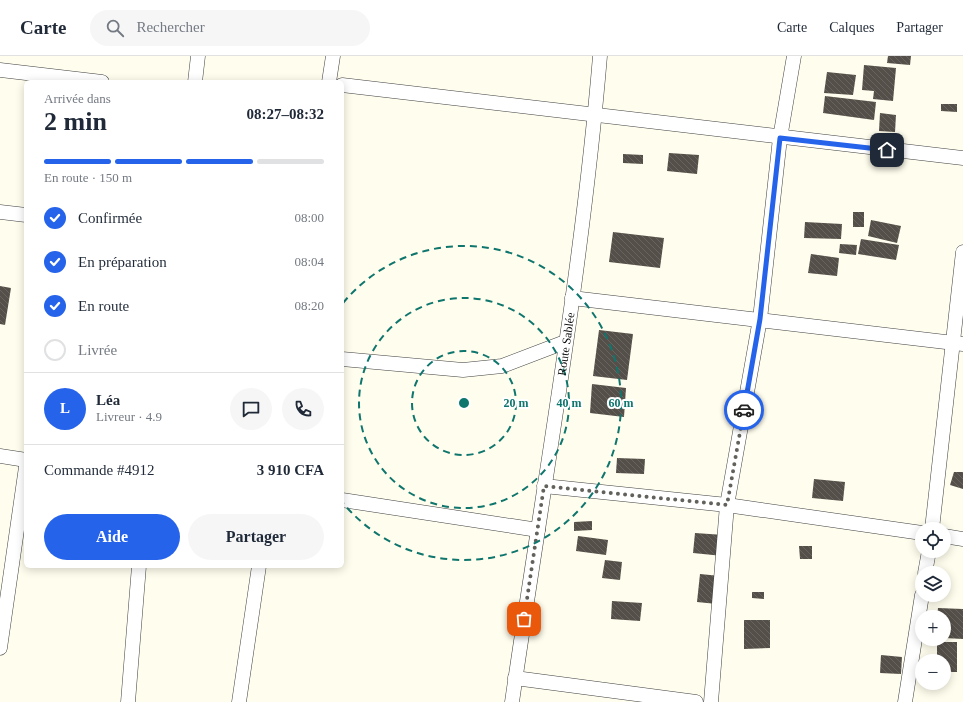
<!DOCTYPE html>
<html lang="fr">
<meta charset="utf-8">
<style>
:root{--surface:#fff;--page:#f6f6f7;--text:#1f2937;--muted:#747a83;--line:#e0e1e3;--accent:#2563eb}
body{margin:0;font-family:"Times New Roman",serif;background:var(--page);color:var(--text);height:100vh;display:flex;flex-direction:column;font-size:15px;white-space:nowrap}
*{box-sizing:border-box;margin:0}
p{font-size:13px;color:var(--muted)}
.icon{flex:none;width:22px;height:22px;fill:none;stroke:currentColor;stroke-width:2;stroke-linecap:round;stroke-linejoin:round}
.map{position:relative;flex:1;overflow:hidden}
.details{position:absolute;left:24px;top:24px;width:320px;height:488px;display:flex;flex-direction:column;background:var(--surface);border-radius:6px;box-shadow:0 2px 10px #0003}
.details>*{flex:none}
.buttons{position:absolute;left:915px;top:466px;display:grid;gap:8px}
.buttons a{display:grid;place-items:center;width:36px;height:36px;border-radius:50%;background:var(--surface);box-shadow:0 2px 10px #0003;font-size:20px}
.pin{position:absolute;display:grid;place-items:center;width:34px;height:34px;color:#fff;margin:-17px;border-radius:8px;box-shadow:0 2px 6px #0006}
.courier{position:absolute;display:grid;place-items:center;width:40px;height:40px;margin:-20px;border:3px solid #2563eb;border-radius:50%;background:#fff;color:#222;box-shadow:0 1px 5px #0007}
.headline em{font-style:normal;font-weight:700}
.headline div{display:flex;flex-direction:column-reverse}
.headline{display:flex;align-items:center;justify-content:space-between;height:68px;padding:0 20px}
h1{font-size:26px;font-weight:700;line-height:30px}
.bar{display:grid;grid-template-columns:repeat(4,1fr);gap:6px 4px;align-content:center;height:48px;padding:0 20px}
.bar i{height:5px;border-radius:3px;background:var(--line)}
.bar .active{background:var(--accent)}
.bar p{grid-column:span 4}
.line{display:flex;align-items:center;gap:10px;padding:0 20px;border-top:1px solid var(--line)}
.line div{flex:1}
.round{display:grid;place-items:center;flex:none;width:42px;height:42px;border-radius:21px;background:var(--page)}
ol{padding:0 20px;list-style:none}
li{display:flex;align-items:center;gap:12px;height:44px}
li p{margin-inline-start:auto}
li .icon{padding:4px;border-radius:50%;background:var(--accent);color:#fff;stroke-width:4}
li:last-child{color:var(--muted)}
li i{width:22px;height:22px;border:2px solid var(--line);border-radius:50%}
.button{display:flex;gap:8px;margin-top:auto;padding:8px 20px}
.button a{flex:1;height:46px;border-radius:24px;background:var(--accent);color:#fff;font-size:16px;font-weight:700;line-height:46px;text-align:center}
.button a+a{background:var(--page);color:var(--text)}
header{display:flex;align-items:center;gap:24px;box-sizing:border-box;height:56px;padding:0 20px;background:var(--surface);border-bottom:1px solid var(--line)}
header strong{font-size:19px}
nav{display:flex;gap:22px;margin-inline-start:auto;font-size:14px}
.search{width:280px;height:36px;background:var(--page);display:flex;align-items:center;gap:10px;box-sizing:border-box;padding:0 14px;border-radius:22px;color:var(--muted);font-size:15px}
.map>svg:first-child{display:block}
</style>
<header>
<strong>Carte</strong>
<div class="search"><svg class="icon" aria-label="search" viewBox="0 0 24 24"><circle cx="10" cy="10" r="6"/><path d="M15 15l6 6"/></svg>Rechercher</div>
<nav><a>Carte</a><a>Calques</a><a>Partager</a></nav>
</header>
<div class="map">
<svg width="963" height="646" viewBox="0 0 963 646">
<defs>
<pattern id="building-back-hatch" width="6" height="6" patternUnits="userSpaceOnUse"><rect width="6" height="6" fill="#554f49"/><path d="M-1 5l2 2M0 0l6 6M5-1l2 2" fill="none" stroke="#68645f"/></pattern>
</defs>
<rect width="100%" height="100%" fill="#fffded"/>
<!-- building -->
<g fill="url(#building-back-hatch)">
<path d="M888,0H911L910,9L887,7Z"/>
<path d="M864,9L896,12L893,45L873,43L874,35L862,34Z"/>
<path d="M827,16L856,19L853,39L824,37Z"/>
<path d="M825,40L876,46L874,64L823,57Z"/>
<path d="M941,48H957V56L941,55Z"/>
<path d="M880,57L896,59L895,76L879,75Z"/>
<path d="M669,97L699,99L697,118L667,115Z"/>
<path d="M623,98L643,99V108L623,107Z"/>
<rect x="853" y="156" width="11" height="15"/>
<path d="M871,164L901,170L897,187L868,180Z"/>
<path d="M805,166L842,168L841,183L804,182Z"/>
<path d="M613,176L664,182L660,212L609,206Z"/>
<path d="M861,183L899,189L896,204L858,198Z"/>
<path d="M840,188L857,189L856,199L839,197Z"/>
<path d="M811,198L839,202L837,220L808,217Z"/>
<path d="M0,230L11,232L5,269L0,268Z"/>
<path d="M599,274L633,278L627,324L593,320Z"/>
<path d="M592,328L626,332L624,361L590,357Z"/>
<path d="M617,402L645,403L644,418L616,417Z"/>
<path d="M954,416H963V433L950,429Z"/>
<path d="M814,423L845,426L843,445L812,442Z"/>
<path d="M592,465V474L574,475V466Z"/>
<path d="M695,477L724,479L723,500L693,497Z"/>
<path d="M578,480L608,484L606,499L576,495Z"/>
<path d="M799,490H812V503H800Z"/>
<path d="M605,504L622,506L620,524L602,522Z"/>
<path d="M700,518L720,520L717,548L697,546Z"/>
<path d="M752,536H764V543L752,542Z"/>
<path d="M612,545L642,547L640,565L611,563Z"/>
<path d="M938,552L963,553V583L944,582V561H937Z"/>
<path d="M744,564H770V592L744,593Z"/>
<path d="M937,586H957V616H944V605H937Z"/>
<path d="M881,599L902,601L901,618L880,617Z"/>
</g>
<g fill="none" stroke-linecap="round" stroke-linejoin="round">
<!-- minor casing -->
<g stroke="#404040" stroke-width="15">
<g id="minor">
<path d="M0,14L102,26"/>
<path d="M195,26L198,0"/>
<path d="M329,26L333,0"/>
<path d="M342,29L963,102"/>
<path d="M0,156L26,159"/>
<path d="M572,242L963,288"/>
<path d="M342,303L463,314L502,310L565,286"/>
<path d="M0,400L26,404"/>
<path d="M544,430L727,449L922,477"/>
<path d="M342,444L538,474"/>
<path d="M932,473L963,196"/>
<path d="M944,480L963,483"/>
<path d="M925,517L929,495"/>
<path d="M0,592L26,411"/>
<path d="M515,622L696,646"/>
<path d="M128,646L139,510"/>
<path d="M239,646L259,510"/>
<path id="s1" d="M512,646C543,431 582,216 600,0"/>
<path d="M711,646L727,449L760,263L780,82L794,0"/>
<path d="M905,646L922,539"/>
</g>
</g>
<!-- minor -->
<use href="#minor" stroke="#fff" stroke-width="14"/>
</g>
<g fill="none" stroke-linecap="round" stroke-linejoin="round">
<!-- done -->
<path stroke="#62615b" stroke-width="4" stroke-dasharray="0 7.2" d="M524,563L544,430L727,449L744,354"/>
<!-- route -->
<path stroke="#2563eb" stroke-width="5" d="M744,354L760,263L780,82L887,94"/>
</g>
<!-- distance rings -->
<g fill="none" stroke="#0f766e" stroke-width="2" stroke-dasharray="7 5">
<circle cx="464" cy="347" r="52"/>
<circle cx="464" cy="347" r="105"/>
<path d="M343 247A157 157 0 1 1 343 447"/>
</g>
<g text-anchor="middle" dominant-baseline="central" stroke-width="4" stroke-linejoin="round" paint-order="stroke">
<!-- street labels -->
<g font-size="12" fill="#0d0d0d" stroke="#fff">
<text stroke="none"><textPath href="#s1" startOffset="362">Route Sablée</textPath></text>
</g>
</g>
<circle cx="464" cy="347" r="6" fill="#0f766e" stroke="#fff" stroke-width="2"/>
<g font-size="12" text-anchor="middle" font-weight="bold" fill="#0f766e" stroke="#fff" stroke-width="4" stroke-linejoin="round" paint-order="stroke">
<text x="516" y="351">20 m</text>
<text x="569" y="351">40 m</text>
<text x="621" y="351">60 m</text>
</g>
</svg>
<div class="buttons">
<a><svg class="icon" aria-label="locate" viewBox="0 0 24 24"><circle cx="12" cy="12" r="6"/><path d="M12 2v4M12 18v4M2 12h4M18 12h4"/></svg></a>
<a><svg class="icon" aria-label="layers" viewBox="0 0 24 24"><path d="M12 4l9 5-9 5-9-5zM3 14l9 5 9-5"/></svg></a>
<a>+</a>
<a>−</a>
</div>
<div class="pin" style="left:524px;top:563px;background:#ea580c"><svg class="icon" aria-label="bag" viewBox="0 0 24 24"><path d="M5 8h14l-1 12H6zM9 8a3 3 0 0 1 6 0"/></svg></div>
<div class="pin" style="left:887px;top:94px;background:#1f2937"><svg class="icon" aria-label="home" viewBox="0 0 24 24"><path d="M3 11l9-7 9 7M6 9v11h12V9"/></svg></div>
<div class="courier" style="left:744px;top:354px"><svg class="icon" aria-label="car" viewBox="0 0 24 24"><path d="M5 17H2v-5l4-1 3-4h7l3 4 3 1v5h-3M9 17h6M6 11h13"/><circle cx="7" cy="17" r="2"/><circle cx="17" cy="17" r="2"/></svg></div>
<section class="details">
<div class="headline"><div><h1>2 min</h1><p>Arrivée dans</p></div><em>08:27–08:32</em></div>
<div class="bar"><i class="active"></i><i class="active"></i><i class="active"></i><i></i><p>En route · 150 m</p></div>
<ol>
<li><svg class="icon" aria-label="check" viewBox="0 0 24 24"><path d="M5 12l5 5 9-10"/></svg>Confirmée<p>08:00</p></li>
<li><svg class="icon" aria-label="check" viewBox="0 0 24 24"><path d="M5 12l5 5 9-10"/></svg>En préparation<p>08:04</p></li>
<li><svg class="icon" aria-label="check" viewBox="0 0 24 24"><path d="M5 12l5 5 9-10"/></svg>En route<p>08:20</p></li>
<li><i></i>Livrée</li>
</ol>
<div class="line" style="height:72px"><b class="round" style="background:var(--accent);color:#fff">L</b><div><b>Léa</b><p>Livreur · 4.9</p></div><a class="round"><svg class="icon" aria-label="chat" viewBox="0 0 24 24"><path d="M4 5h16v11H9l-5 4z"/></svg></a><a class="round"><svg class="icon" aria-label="phone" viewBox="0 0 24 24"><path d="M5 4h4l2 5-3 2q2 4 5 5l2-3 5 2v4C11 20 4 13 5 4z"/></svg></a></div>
<div class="line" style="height:52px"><div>Commande #4912</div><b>3 910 CFA</b></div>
<div class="button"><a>Aide</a><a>Partager</a></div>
</section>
</div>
